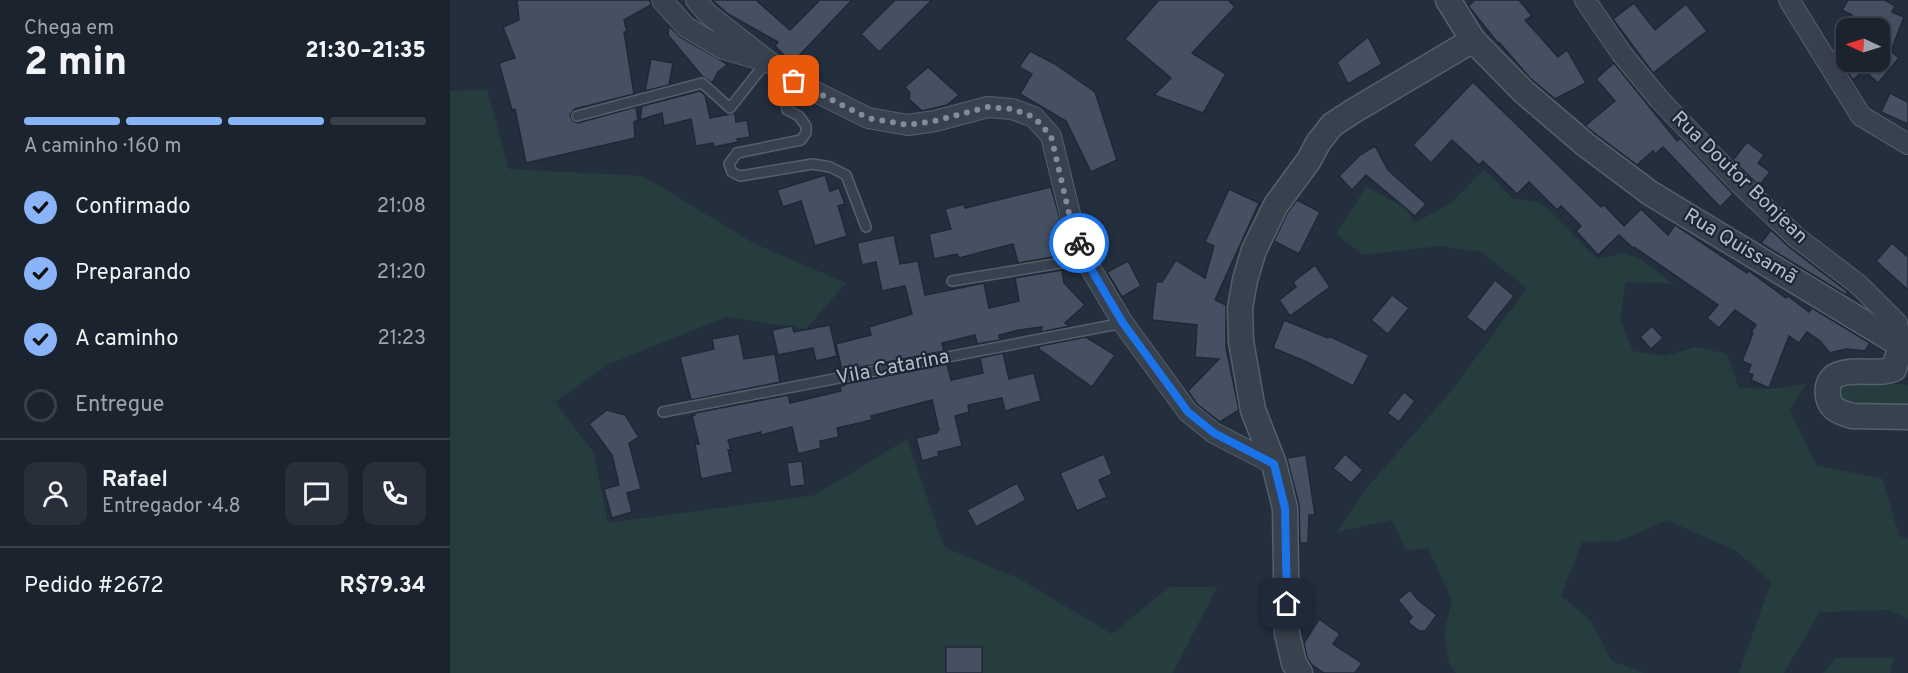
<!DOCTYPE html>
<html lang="pt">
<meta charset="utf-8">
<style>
:root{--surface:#1b232e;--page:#282f3a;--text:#f1f3f6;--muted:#a0a4aa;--line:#39404a;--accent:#8ab4f8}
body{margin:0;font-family:Overpass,sans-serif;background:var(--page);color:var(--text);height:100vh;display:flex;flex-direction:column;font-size:22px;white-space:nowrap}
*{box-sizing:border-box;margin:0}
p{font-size:20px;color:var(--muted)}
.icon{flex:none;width:33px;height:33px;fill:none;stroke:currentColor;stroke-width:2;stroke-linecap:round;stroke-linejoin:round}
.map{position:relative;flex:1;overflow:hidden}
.panel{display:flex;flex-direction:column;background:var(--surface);width:450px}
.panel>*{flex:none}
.needle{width:39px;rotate:274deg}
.buttons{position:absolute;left:1386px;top:18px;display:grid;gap:12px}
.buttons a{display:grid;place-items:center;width:54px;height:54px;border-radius:12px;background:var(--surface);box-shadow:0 6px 24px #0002,0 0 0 2px var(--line);font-size:30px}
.pin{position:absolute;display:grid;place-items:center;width:51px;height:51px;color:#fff;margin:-26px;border-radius:12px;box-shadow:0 3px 9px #0006}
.courier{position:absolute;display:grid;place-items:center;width:60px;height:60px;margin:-30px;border:4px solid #1a73e8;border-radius:50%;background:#fff;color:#222;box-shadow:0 2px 8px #0007}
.overview em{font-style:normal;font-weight:800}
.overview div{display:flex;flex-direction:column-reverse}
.overview{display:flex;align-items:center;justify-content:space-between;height:102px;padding:0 24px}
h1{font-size:39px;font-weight:800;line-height:45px}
.bar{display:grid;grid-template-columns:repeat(4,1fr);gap:9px 6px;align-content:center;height:72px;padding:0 24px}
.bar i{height:8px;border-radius:4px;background:var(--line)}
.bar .active{background:var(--accent)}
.bar p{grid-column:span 4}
.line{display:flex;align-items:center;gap:15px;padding:0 24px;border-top:2px solid var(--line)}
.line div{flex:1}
.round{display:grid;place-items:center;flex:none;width:63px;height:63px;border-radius:12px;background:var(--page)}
ol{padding:0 24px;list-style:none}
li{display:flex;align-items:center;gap:18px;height:66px}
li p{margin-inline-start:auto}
li .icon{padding:6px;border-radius:50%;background:var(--accent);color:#111;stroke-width:4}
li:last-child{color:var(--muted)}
li i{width:33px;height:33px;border:3px solid var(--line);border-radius:50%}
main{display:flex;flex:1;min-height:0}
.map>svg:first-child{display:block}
</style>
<main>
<section class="panel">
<div class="overview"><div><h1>2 min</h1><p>Chega em</p></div><em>21:30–21:35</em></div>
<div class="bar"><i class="active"></i><i class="active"></i><i class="active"></i><i></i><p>A caminho · 160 m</p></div>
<ol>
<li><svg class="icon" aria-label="check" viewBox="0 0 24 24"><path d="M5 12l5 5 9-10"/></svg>Confirmado<p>21:08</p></li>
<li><svg class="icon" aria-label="check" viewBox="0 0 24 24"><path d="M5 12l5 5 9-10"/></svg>Preparando<p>21:20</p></li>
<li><svg class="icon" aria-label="check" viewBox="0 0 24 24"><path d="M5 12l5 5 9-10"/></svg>A caminho<p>21:23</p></li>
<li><i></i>Entregue</li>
</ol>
<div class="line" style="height:108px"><a class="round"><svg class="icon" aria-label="person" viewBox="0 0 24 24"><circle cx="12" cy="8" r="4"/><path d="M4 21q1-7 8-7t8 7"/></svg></a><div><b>Rafael</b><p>Entregador · 4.8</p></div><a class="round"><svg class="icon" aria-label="chat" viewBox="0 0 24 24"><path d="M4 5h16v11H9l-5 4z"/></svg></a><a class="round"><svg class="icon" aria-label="phone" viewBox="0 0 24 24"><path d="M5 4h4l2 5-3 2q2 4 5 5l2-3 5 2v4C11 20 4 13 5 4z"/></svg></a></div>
<div class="line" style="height:78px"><div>Pedido #2672</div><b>R$79.34</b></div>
</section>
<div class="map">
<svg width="1458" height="673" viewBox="0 0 1458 673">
<rect width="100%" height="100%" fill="#242f3e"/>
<!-- green -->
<g fill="#263c3f">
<path d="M37,90L59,169L193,176L305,244L396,283L356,329L276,317L159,364L105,402L144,453L158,523L365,495L457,439L494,547L570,579L662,634L719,587H767L723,673H0V91Z"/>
<path d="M1034,169L1063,199L1089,202L1097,208L1147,259L1173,253L1191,259L1223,284L1176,282L1170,320L1183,351L1215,356L1246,347L1277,354L1289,388L1320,389L1356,384L1340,410L1366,465L1433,479L1449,536L1458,539V619L1439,610L1370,612L1334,673H1289L1321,582L1286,551L1217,520L1169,541L1132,542L1111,596L1141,621L1162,661L1194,673H1006L999,663L994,633L1002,600L978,548L956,550L942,520L887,532L915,490L1002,390L1077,288L1031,252L991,246L913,255L886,234L916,187L955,207L965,223L1002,202Z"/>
<path d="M1404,380L1458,385V408L1398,405L1391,399L1390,385Z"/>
<path d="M1386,658H1444L1440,673H1373Z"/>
</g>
<!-- building -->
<g fill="#455162" stroke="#1f2835" stroke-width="1.5">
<path d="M67,0H200L201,5L174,20L177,32H174L184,94L125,109L120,115L123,121L128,123L186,107L188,120L184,122L185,138L76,163L65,109L62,110L49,63L65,58L53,27L69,20Z"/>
<path d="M262,0H306L340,30L370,0H402L342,63L325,46L328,42L278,14Z"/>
<path d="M445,0H482L429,52L411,34Z"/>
<path d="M709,0H778L785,7L742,53L776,74L753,113L704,95L721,78L675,39Z"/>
<path d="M1025,0H1069L1082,16L1075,20L1108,57L1117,50L1136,83L1105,99L1080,78L1049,42L1048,43L1020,8L1018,6Z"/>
<path d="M1398,0H1435L1445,6L1442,12L1454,17L1441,51L1449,58L1428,83L1414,70L1403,80L1391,62H1430V28H1394L1402,15L1392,10Z"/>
<path d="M1184,3L1205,30L1236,4L1257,31L1203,73L1163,19Z"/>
<path d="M219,26L230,37L274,62L277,65L268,72L262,83L252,76L218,35Z"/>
<path d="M918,37L932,64L898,84L887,62Z"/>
<path d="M580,51L605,64L645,92L667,160L641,172L616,121L570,94L582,74L569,67Z"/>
<path d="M201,59L223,63L219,85L195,91Z"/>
<path d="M1164,63L1227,141L1230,138L1283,194L1270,207L1213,147L1205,154L1203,151L1187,165L1135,126L1165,101L1146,79Z"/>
<path d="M478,67L509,95L497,105L472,111L459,99L460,93L455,87Z"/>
<path d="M1023,82L1151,207L1154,205L1174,226L1191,209L1218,235L1225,225L1297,273L1299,271L1336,298L1338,296L1359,312L1362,308L1420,343L1415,351L1396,349L1380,353L1370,341L1357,332L1349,343L1339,336L1319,388L1301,380L1303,375L1298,373L1301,365L1292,361L1303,333L1301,332L1306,325L1285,310L1269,328L1257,318L1268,305L1184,247L1183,248L1169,235L1148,255L1126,231L1131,226L1111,206L1107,210L1079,182L1067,194L1033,161L1029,165L1002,140L981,163L963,145Z"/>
<path d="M250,91L255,95L260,118L285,113L286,122L297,120L300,137L287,139L288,142L264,147L263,143L246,146L241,119L214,126L212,113L190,120L192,106Z"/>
<path d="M1440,93L1458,102V124L1431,112Z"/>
<path d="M1297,142L1314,155L1308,163L1320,172L1309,186L1283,160Z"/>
<path d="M925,146L938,170L976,204L965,216L916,175L902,190L889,176L910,155Z"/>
<path d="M375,175L380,191L389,188L395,204L388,206L397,236L365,246L351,201L333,207L327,190Z"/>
<path d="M601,187L619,251L608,254L609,256L568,263L563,244L509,258L507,254L484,259L479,234L501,229L495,209L514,204L515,208Z"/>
<path d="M779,189L809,203L765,300L776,305V348L789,410L770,422L747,404L738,391L769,359L745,357L747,325L702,320L706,282H712L726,260L755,278L764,246L755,242Z"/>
<path d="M847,200L870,212L849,254L824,241L838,212Z"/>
<path d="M1321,230L1339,247L1398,292L1396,295L1311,243Z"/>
<path d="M444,235L450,264L468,261L475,295L534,283L539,308L569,301L565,278L612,270L614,283L635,305L615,323L620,326L591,332L592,327L569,330L549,335L550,340L527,344L525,335L492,343L494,351L392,371L386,344L421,335L419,327L462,314L455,286L432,291L426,262L412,265L407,243Z"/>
<path d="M1442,243L1458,257V290L1426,261Z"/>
<path d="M678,261L691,286L672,297L657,272Z"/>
<path d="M865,265L880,287L840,316L829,300L846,287L843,282Z"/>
<path d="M1045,280L1064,296L1035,332L1016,317Z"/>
<path d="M942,295L959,308L938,334L921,320Z"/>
<path d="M834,320L878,338L879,336L919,355L903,386L857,362L823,348Z"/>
<path d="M380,325L387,356L366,361L363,348L328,355L322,330L342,326L344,332Z"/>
<path d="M1202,326L1213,338L1201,349L1190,337Z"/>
<path d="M289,334L294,359L325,354L330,382L241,400L230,357L264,349L262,339Z"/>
<path d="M636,337L665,355L642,387L589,349L590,346Z"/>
<path d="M553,353L559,379L584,373L591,401L555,411L552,398L518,405L519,412L505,416L512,446L488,452L489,456L472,461L466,438L487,433V431L489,430L482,400L421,416L422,420L387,428L389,437L370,441L371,448L348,454L342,427L311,435V432L278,440L281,450H278L283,472L251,479L245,444H249L242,416L245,415L244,413L333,396L338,395L340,403L391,391L390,387L395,385V384L497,364L501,380L533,373L530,358Z"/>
<path d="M954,392L965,401L949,422L937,413Z"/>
<path d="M157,410L175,415L189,437L179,443L191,489L177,493L182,512L162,518L154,489L169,485L162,455L139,424Z"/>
<path d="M654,454L662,474L649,480L657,497L627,511L610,473Z"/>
<path d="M895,454L913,470L901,483L883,468Z"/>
<path d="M856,455L865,515H859L858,543H850L849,505L837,458Z"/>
<path d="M352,461L355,485L340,487L337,463Z"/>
<path d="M567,483L576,500L526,527L517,510Z"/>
<path d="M960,590L968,600L987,615L975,631H969L958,622L962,617L948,600Z"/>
<path d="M869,619L890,634L883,644L912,663L905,673H874L862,665L857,658L854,643Z"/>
<rect x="496" y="647" width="36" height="26"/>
</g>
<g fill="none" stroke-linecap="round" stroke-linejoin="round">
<!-- service casing -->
<g stroke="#565f6c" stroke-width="12">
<g id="service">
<path d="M344,81L336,95L337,110L349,116L356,126V133L351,140L287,153L279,164L282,172L290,176L363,164L380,167L396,175L416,227"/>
<path d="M127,116L252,83L280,108L317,61"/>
<path d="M502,281L635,259"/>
<path d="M213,412L673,323"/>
</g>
</g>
<!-- minor casing -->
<g stroke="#565f6c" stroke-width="22">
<g id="minor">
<path d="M212,0L236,27L273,49L309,59"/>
<path d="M246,0L258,14L344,81L418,118L458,125L485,121L538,107L562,109L584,117L601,136L623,226L635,259L673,323L738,412L764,433L824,464"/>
<path d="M1135,0L1172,54L1209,99L1289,183L1346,237L1409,285L1447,323L1451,345"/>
<path d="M1339,0L1411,116L1458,144"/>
</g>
</g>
<!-- tertiary casing -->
<g stroke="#565f6c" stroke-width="27">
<g id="tertiary">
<path d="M998,0L1023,40L1074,92L1136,145L1200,193L1451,345L1444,369C1426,376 1406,367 1387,375C1375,380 1375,399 1384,408C1388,412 1396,414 1402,416L1458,417"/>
<path d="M850,673L844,663L837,633L835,508L824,464L803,410L791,341L790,308L795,280L804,250L826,205L859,160L868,143L882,125L905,110L1023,40"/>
</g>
</g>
<!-- service -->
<use href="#service" stroke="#38414e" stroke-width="9"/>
<!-- minor -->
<use href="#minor" stroke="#38414e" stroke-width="20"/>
<!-- tertiary -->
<use href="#tertiary" stroke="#38414e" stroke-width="24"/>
</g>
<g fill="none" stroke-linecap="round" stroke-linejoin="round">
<!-- done -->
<path stroke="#828b98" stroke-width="6" stroke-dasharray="0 10.8" d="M344,81L418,118L458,125L485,121L538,107L562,109L584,117L601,136L622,226L629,243"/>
<!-- route -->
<path stroke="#1a73e8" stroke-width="8" d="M629,243L635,259L673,323L738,412L764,433L824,464L835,508L837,604"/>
</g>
<g text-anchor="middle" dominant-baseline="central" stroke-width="4.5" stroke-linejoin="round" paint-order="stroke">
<!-- street labels -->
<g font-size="20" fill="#b4bcc9" stroke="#1d2633">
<text transform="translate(1289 178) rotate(44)">Rua Doutor Bonjean</text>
<text transform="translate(1290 247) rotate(31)">Rua Quissamã</text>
<text transform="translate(443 368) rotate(-11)">Vila Catarina</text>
</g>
</g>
</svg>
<div class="buttons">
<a><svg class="needle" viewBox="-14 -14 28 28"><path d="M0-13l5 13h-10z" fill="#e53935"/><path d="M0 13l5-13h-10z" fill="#a0a4aa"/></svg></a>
</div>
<div class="pin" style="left:344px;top:81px;background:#ea580c"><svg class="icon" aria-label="bag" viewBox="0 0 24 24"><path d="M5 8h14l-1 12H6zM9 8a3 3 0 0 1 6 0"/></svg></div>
<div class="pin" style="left:837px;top:604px;background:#1f2937"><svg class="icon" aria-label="home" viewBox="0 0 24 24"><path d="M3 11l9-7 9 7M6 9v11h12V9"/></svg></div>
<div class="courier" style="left:629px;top:243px"><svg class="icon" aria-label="bike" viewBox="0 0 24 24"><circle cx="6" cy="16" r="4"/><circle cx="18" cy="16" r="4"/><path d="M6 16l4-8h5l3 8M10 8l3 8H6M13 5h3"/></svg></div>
</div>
</main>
